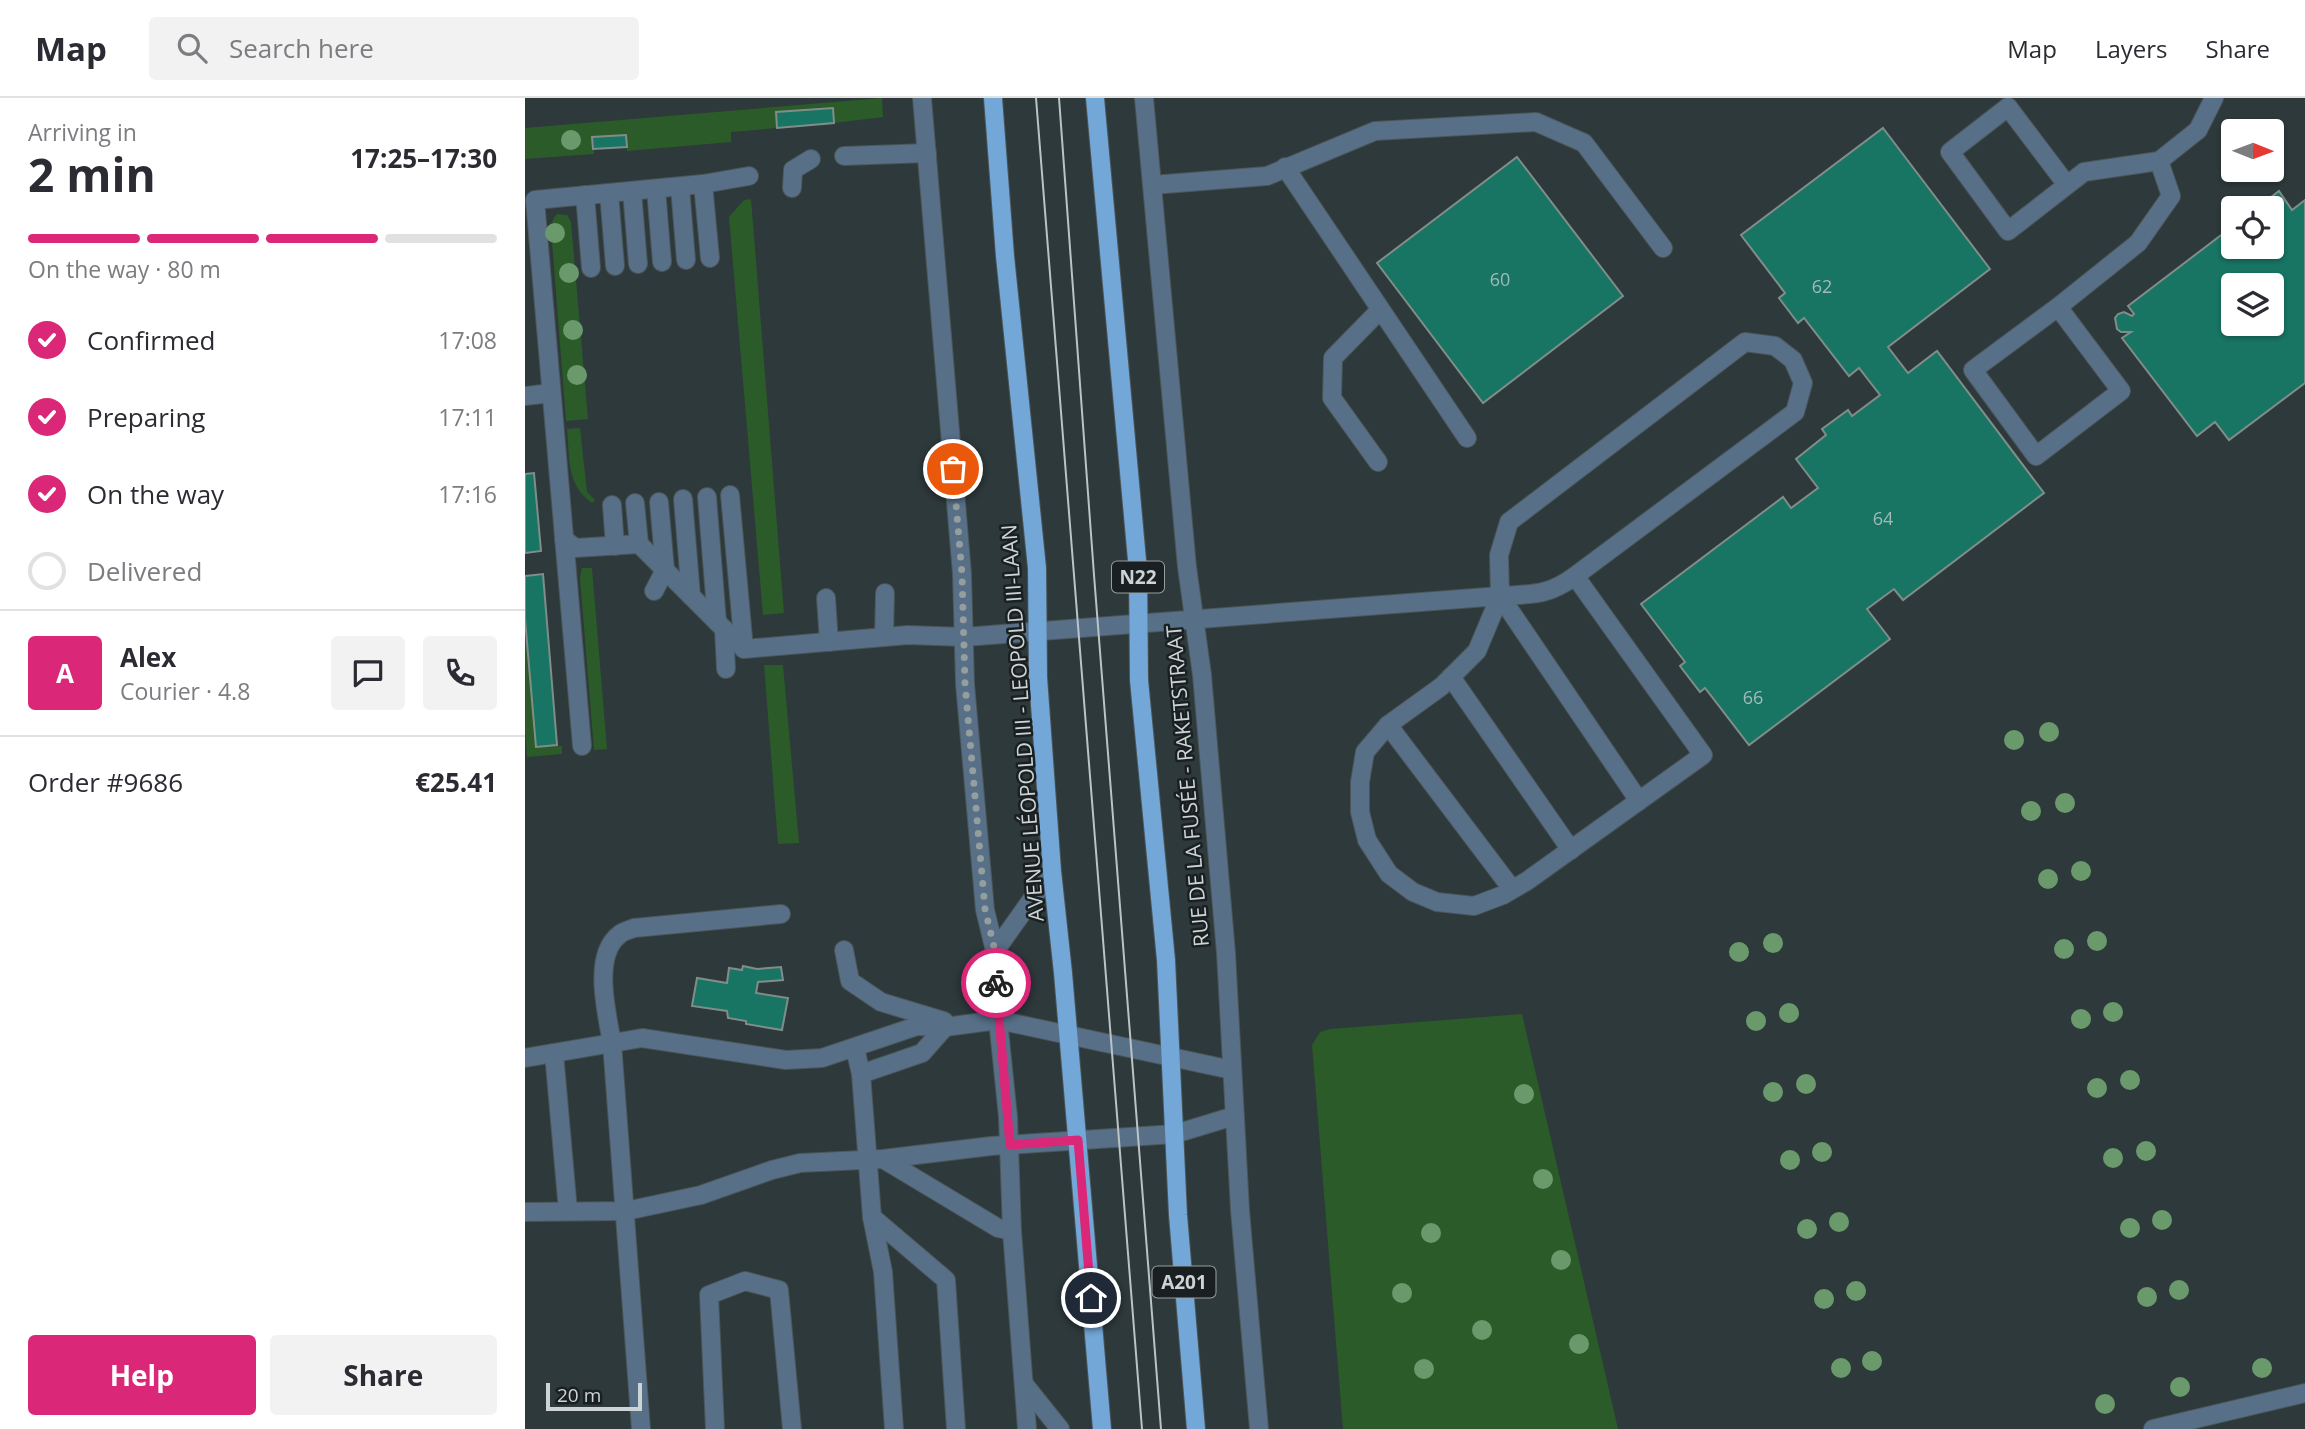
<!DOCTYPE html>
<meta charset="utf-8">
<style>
:root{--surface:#fff;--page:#f2f2f3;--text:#2b2b33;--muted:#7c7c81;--line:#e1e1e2;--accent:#db2777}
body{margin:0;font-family:"Open Sans",sans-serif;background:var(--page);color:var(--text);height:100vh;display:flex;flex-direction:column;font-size:26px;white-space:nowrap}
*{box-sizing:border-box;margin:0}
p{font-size:23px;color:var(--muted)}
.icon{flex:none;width:38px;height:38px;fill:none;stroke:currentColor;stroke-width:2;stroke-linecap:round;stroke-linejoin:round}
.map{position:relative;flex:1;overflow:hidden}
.details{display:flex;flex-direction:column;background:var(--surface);width:525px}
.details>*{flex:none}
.needle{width:46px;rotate:91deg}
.controls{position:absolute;left:1696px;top:21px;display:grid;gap:14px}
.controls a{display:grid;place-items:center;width:63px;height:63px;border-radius:7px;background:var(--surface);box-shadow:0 2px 5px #0004;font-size:35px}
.scale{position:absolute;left:21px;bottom:18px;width:96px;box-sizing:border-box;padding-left:7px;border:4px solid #cdd4d5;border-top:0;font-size:19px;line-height:24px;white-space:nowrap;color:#cdd4d5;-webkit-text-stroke:5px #1a2021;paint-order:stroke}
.pin{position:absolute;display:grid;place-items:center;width:60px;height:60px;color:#fff;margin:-30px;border:4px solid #fff;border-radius:50%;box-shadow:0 2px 7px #0007}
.courier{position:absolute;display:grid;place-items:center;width:70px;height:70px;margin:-35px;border:5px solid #db2777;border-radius:50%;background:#fff;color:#222;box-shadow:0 2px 9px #0007}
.head em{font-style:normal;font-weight:700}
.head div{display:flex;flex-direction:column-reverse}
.head{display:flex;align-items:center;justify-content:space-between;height:119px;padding:0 28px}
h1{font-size:46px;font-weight:700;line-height:52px}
.bar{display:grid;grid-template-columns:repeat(4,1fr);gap:10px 7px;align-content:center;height:84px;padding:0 28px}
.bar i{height:9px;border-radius:5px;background:var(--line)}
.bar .active{background:var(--accent)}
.bar p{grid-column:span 4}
.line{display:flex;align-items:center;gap:18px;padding:0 28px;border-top:2px solid var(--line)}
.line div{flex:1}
.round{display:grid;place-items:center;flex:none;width:74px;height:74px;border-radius:7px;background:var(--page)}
ol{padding:0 28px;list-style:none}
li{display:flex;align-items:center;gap:21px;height:77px}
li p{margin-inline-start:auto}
li .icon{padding:7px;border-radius:50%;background:var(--accent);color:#fff;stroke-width:4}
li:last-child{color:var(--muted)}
li i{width:38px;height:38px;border:4px solid var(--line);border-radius:50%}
.action{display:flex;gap:14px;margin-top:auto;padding:14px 28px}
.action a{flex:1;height:80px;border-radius:7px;background:var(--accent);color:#fff;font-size:28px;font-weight:700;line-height:80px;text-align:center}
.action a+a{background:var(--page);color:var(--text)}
header{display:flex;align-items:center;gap:42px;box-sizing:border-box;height:98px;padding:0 35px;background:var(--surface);border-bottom:2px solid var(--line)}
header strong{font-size:33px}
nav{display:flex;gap:38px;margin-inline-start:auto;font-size:24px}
.search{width:490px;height:63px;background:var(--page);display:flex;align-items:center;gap:18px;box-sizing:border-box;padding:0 24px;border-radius:7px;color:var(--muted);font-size:26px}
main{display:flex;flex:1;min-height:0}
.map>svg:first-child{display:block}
</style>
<header>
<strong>Map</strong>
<div class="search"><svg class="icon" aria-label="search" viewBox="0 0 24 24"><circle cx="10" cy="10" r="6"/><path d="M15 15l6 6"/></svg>Search here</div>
<nav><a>Map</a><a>Layers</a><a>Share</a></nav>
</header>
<main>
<section class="details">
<div class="head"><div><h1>2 min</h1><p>Arriving in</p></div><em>17:25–17:30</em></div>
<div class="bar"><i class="active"></i><i class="active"></i><i class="active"></i><i></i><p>On the way · 80 m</p></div>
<ol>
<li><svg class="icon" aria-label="check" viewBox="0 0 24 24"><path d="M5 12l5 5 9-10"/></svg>Confirmed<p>17:08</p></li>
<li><svg class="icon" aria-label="check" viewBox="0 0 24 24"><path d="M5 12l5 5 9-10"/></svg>Preparing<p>17:11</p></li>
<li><svg class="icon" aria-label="check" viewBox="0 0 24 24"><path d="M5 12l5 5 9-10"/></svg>On the way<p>17:16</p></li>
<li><i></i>Delivered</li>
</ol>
<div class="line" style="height:126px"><b class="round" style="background:var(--accent);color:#fff">A</b><div><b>Alex</b><p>Courier · 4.8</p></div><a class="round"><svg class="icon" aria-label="chat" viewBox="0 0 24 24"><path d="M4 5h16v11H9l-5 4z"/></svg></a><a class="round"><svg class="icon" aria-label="phone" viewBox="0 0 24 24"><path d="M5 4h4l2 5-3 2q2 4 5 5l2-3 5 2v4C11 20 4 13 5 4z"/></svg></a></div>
<div class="line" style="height:91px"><div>Order #9686</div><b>€25.41</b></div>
<div class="action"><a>Help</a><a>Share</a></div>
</section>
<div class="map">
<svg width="1780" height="1331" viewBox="0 0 1780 1331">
<rect width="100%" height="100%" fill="#2e393c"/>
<!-- green -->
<g fill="#2b5b28">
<path d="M357,0L358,19L309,25L307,10L252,14V30L206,34V44L102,53L100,37L68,39L69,56L0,61V30Z"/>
<path d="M226,101L259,515L238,517L204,119L219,102Z"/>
<path d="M32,116L42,117L46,124L63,321L41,323L26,131L28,121Z"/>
<path d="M55,330L62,394L70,402L67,405C41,386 45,361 42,331Z"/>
<path d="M57,470H67L82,651L69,652L55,480Z"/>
<path d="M0,521L11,649L37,648V656L2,659L0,632Z"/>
<path d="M239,567H258L274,745L253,746Z"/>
<path d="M997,916L1093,1331H818L787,947L795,934L805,931Z"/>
</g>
<!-- building -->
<g fill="#187463" stroke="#808d89" stroke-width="2" fill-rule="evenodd">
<path d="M308,10L309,25L252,30L251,14Z"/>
<path d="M1358,30L1465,171L1363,249L1383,275L1412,253L1519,395L1378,502L1369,491L1342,511L1365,541L1224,647L1180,590L1175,594L1155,568L1160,564L1116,506L1258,399L1266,410L1293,390L1271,361L1301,337L1297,331L1323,312L1327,318L1355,297L1334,270L1324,278L1279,220L1273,225L1254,200L1260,195L1216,137Z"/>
<path d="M101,37L102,49L68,51L67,39Z"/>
<path d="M992,59L1098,198L958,305L852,165Z"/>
<path d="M1754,93L1767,112L1780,102V285L1704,342L1690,324L1672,338L1597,240L1606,234H1596L1592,231L1590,220L1593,216L1599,214L1607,218L1609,216L1603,208L1708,128V149H1746V110H1732ZM1708,187H1746V226H1708Z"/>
<path d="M9,375L16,453L0,455V376Z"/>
<path d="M18,476L32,647L11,649L0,521V478Z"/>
<path d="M218,868L232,871L256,869L258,882L233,884L231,895L263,900L257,932L221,926V923L203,920L202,913L167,908L172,880L202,885L204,870L217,872Z"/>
</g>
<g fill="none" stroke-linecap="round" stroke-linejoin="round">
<!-- minor casing -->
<g stroke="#4b5558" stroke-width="20">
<g id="minor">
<path d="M397,0L437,476L440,586L460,812L470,853L473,922L483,1019L487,1133L502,1331"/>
<path d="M619,0L662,469L677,577L701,855L715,1112L734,1331"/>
<path d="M319,58L402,55"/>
<path d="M760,69L942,340"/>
<path d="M178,86L185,160"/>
<path d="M627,87L742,78L850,33L1011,24L1059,45L1138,150"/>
<path d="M1542,87L1483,9L1425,54L1483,133L1559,74L1634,63L1673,32L1689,0"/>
<path d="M155,89L161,162"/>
<path d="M267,90L268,72L286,61"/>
<path d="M131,91L137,164"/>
<path d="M107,93L113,166"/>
<path d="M84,95L90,168"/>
<path d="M60,97L66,170"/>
<path d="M1533,209L1596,293L1511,358L1448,272L1533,209L1613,145L1646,98L1634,63"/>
<path d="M0,298L26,295"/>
<path d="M853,364L807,300L808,260L855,212"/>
<path d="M205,397L219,551"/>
<path d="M182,399L192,524"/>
<path d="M158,401L166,498"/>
<path d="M110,405L114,446"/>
<path d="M87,407L90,448"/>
<path d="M39,441L50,450L114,446L219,551L383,537L439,539L975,498C1007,496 1023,498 1050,478L1270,314L1278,285L1268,262L1250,248L1220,244L984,424L974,457L975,498L952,553L917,588L863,627L840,654L835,684V714L842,742L864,776L888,794L912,804L949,808L978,797L1002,783L1178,657L1050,478"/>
<path d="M129,493L140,472L134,404"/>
<path d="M975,498L1114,703"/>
<path d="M301,500L304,544"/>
<path d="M199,531L201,571"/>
<path d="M359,539L360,495"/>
<path d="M926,579L1046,752"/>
<path d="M863,627L987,791"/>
<path d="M57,648L10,102L178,86L224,78"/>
<path d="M319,852L325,883L356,904L419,923"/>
<path d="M470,853L527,773"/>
<path d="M330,950L336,976L347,1119L358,1174L369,1331"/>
<path d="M29,955L43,1113"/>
<path d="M0,960L117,940L261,962L297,960L392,928L420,929L473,922L707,972"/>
<path d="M336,976L397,955L420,929"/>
<path d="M358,1061L473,1130L487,1133"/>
<path d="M0,1114L101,1113L176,1097L247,1072L275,1065L358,1061L466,1048L650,1036L709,1018"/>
<path d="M347,1119L421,1182L431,1331"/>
<path d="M499,1286L535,1331"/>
<path d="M116,1331L87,945C82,916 67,858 94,837C98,833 105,832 109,830L256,816"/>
<path d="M190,1331L184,1197L220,1183L254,1192L267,1331"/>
<path d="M1628,1331L1780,1295"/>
</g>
</g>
<!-- major casing -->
<g stroke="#4b5558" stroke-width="20">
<g id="major">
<path d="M468,0L480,158L512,470L513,579L527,773L538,875L577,1331"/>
<path d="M570,0L613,473L614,582L641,862L653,1117L671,1331"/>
</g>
</g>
<!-- minor -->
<use href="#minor" stroke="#577088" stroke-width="18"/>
<!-- major -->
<use href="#major" stroke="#72a7d8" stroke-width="18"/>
<!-- tram -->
<g stroke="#bbc3c4" stroke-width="2">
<path d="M511,0L617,1331"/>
<path d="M534,0L569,477L636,1331"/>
</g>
</g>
<!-- trees -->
<g fill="#6a9a6c">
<circle cx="46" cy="42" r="10"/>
<circle cx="30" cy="135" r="10"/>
<circle cx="44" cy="175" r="10"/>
<circle cx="48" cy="232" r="10"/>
<circle cx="52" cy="277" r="10"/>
<circle cx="1524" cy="634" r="10"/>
<circle cx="1489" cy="642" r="10"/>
<circle cx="1540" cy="705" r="10"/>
<circle cx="1506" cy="713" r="10"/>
<circle cx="1556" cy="773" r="10"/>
<circle cx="1523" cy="781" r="10"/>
<circle cx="1572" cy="843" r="10"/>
<circle cx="1248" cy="845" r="10"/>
<circle cx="1539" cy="851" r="10"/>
<circle cx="1214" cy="854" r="10"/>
<circle cx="1588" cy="914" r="10"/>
<circle cx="1264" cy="915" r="10"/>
<circle cx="1556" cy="921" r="10"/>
<circle cx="1231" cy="923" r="10"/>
<circle cx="1605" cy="982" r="10"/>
<circle cx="1281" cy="986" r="10"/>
<circle cx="1572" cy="990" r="10"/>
<circle cx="1248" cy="994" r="10"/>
<circle cx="999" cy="996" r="10"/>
<circle cx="1621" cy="1053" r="10"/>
<circle cx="1297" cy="1054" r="10"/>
<circle cx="1588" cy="1060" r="10"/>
<circle cx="1265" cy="1062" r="10"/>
<circle cx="1018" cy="1081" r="10"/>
<circle cx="1637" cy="1122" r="10"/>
<circle cx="1314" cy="1124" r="10"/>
<circle cx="1605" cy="1130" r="10"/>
<circle cx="1282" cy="1131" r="10"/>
<circle cx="906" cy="1135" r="10"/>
<circle cx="1036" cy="1162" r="10"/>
<circle cx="1654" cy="1192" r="10"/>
<circle cx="1331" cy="1193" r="10"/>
<circle cx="877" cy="1195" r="10"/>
<circle cx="1622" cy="1199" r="10"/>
<circle cx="1299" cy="1201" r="10"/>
<circle cx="957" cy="1232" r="10"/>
<circle cx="1054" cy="1246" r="10"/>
<circle cx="1347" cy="1263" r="10"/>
<circle cx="1316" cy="1270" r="10"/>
<circle cx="1737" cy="1270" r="10"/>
<circle cx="899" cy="1271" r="10"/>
<circle cx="1655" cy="1289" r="10"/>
<circle cx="1580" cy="1306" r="10"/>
</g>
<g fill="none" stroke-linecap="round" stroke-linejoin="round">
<!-- done -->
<path stroke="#959e9f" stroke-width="7" stroke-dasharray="0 12.6" d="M428,371L437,476L440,586L460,811L470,853L471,885"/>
<!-- route -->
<path stroke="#db2777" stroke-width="9" d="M471,885L485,1047L553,1042L566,1200"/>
</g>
<g text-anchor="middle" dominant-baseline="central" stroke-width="5" stroke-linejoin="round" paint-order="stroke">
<!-- number labels -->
<g font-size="18" fill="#a0bcb8">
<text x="975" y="181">60</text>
<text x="1297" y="188">62</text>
<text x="1358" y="420">64</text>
<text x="1228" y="599">66</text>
</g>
<!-- shield labels -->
<g fill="#1a2021" stroke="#979e9f" stroke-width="2">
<rect x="587" y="463.5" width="52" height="31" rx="5"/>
<rect x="627.5" y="1168.5" width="63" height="31" rx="5"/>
</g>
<g font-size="19" font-weight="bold" fill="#cdd4d5">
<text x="613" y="479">N22</text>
<text x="659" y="1184">A201</text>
</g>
<!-- street labels -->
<g font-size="21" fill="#cdd4d5" stroke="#1a2021">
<text transform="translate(497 625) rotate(-94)">AVENUE LÉOPOLD III - LEOPOLD III-LAAN</text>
<text transform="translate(662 688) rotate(-95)">RUE DE LA FUSÉE - RAKETSTRAAT</text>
</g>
</g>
</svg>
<div class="controls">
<a><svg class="needle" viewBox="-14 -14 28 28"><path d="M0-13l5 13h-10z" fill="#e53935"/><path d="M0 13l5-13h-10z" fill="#7c7c81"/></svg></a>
<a><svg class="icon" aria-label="locate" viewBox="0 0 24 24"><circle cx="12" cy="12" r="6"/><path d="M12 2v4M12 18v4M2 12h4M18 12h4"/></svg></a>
<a><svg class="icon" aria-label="layers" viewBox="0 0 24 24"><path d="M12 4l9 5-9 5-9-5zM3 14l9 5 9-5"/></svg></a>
</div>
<div class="scale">20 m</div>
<div class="pin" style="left:428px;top:371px;background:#ea580c"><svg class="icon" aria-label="bag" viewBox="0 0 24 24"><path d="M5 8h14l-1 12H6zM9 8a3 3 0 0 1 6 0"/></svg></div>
<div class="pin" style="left:566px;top:1200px;background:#1f2937"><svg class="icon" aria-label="home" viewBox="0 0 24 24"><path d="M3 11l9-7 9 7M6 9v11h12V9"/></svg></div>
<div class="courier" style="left:471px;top:885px"><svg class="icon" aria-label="bike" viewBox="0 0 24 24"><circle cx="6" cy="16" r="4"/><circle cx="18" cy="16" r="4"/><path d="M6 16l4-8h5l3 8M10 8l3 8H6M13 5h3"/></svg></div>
</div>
</main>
